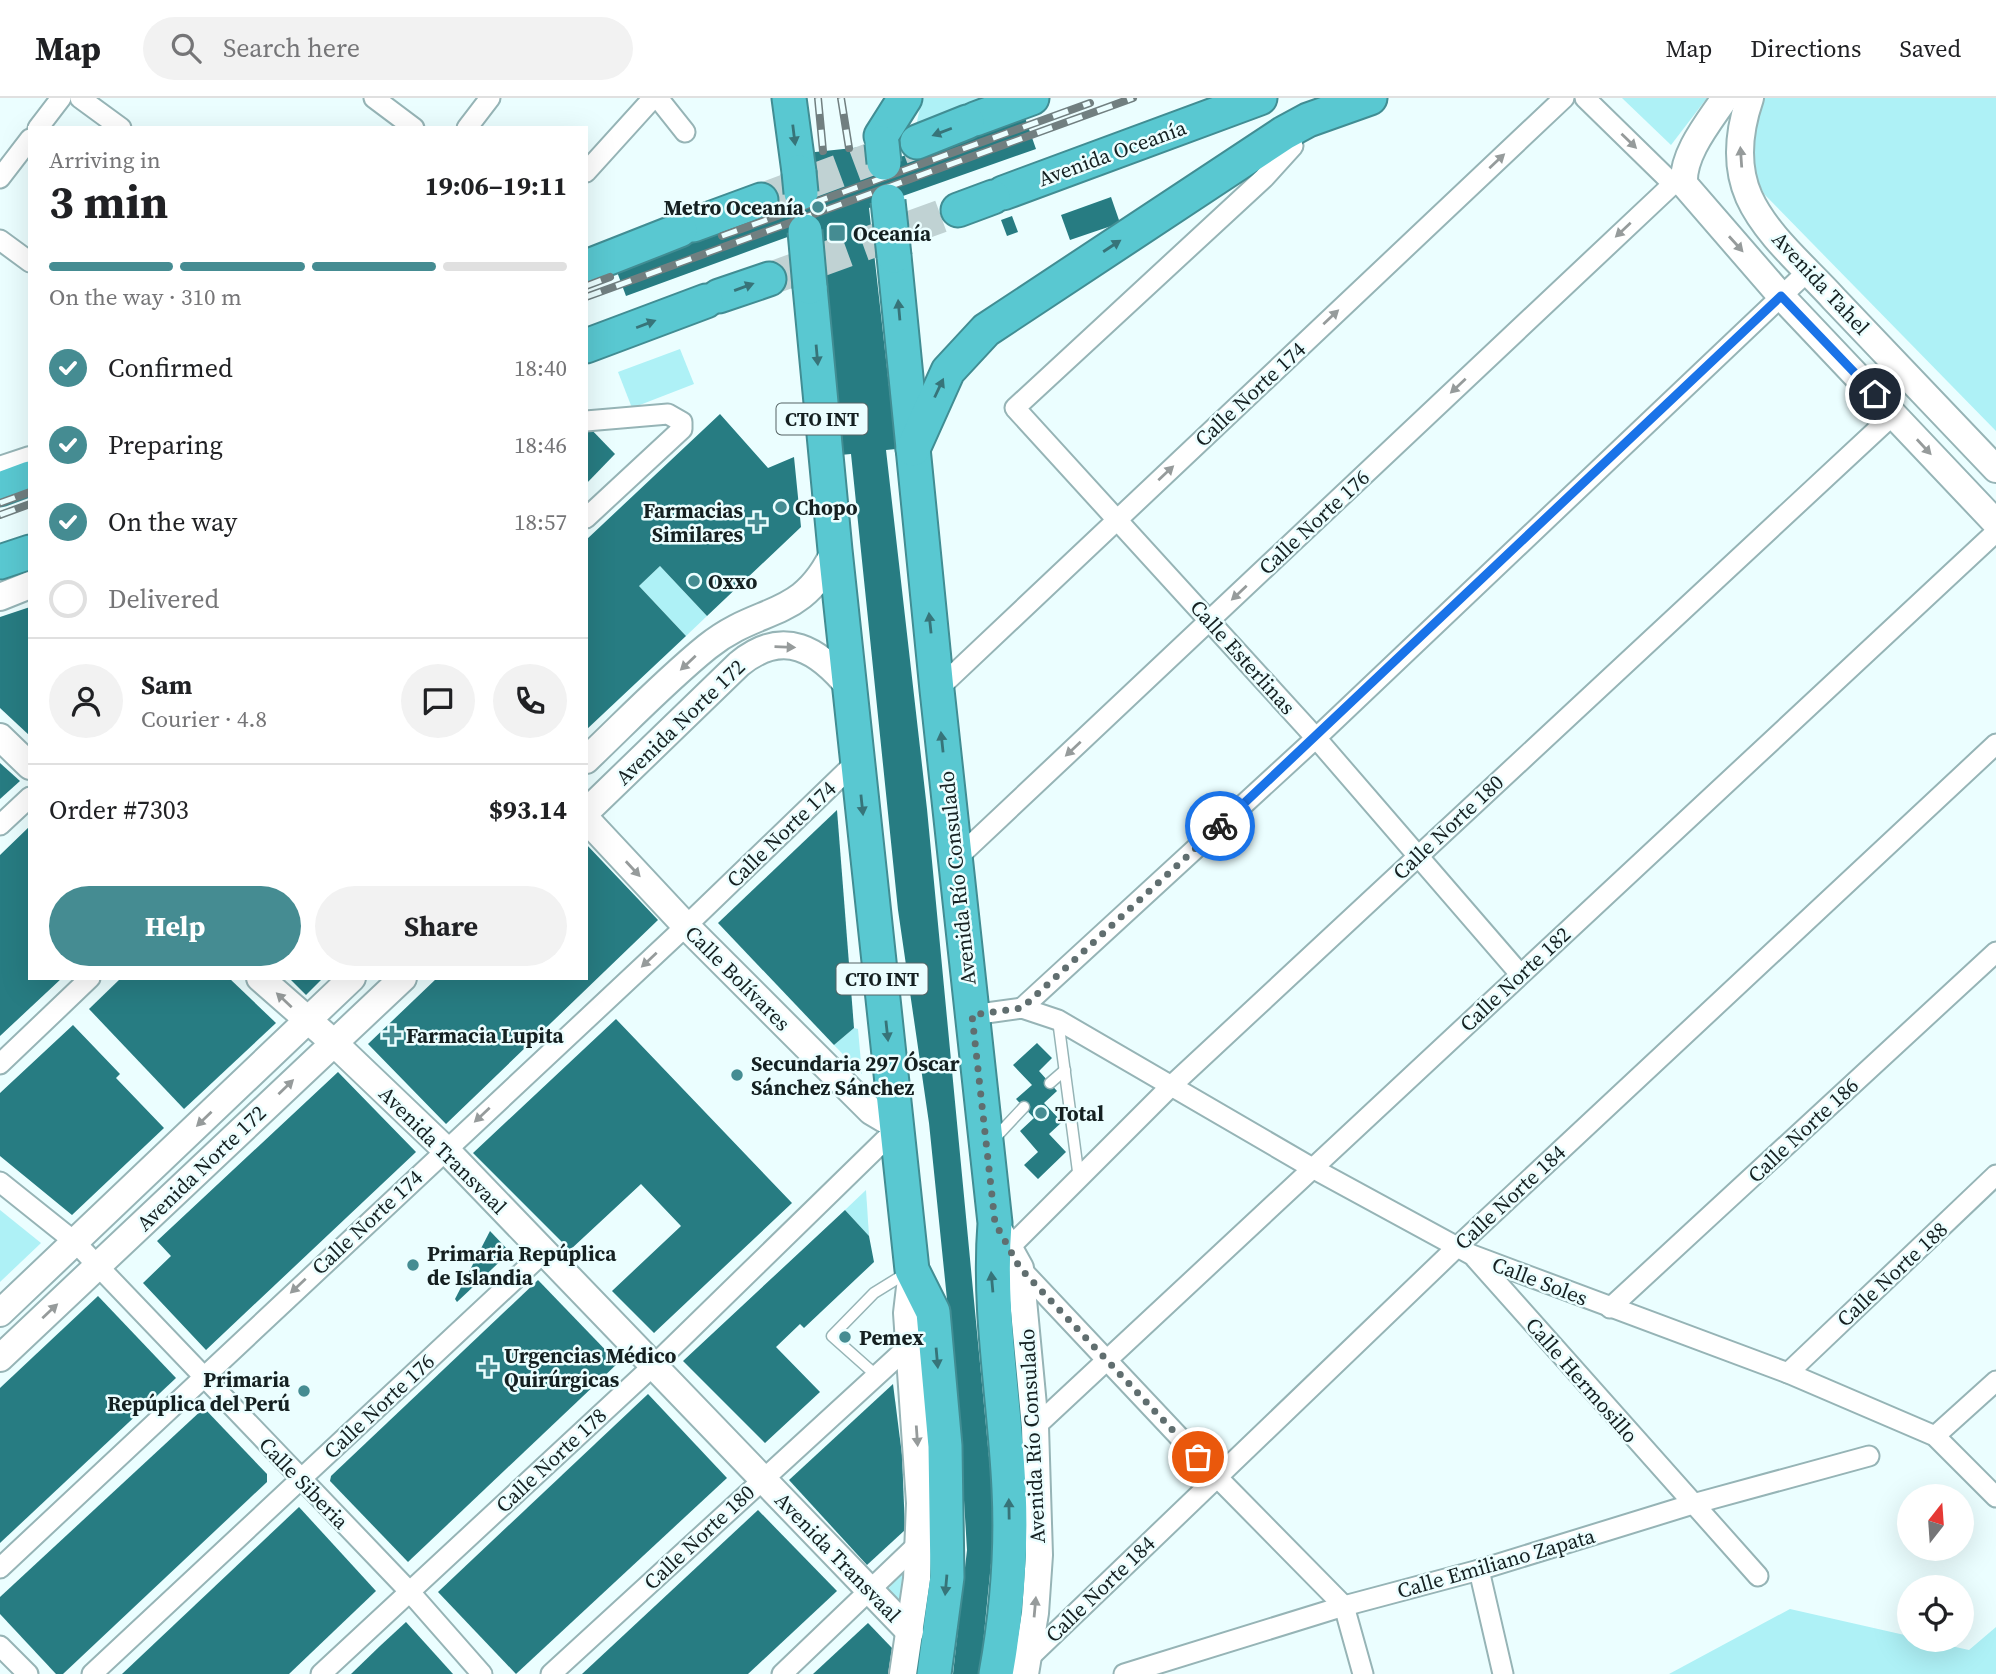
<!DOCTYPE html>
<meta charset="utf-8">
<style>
:root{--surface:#fff;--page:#f2f2f2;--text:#202124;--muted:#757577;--line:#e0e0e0;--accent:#458c92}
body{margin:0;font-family:"Source Serif 4",serif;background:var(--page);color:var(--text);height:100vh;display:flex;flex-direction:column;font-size:26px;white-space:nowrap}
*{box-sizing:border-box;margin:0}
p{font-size:23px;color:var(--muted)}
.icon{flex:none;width:38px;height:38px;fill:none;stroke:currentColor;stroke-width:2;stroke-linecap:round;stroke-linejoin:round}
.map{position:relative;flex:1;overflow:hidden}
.details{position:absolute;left:28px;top:28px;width:560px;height:854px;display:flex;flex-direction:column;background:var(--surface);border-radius:0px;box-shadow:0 7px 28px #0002}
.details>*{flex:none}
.needle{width:46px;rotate:17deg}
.fabs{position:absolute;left:1897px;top:1386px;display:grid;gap:14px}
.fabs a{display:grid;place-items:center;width:77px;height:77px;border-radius:50%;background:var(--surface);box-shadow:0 7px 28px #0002;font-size:35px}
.pin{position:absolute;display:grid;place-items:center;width:60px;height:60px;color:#fff;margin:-30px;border:4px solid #fff;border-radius:50%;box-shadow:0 2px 7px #0007}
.courier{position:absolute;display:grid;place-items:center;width:70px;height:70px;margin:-35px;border:5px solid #1a73e8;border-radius:50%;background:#fff;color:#222;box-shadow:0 2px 9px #0007}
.head em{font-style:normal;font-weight:700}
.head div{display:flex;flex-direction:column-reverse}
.head{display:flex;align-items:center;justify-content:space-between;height:119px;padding:0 21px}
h1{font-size:46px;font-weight:700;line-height:52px}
.bar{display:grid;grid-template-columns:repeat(4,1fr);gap:10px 7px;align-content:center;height:84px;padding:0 21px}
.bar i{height:9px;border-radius:5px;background:var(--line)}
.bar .selected{background:var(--accent)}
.bar p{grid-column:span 4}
.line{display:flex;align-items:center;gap:18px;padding:0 21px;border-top:2px solid var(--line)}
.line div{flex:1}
.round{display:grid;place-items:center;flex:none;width:74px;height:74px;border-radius:37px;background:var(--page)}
ol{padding:0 21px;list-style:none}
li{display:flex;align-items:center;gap:21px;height:77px}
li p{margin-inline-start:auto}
li .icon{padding:7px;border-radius:50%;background:var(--accent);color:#fff;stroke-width:4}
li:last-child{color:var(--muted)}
li i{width:38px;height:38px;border:4px solid var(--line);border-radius:50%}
.action{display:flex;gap:14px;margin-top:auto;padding:14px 21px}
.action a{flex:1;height:80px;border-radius:42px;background:var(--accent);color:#fff;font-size:28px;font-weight:700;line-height:80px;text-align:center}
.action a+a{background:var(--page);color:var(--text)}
header{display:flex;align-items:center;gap:42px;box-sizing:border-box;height:98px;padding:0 35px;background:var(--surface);border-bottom:2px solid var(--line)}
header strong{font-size:33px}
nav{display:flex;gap:38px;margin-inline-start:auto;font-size:24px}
.search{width:490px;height:63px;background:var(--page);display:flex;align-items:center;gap:18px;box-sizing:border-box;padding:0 24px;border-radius:38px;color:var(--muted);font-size:26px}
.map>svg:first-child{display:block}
</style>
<header>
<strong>Map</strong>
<div class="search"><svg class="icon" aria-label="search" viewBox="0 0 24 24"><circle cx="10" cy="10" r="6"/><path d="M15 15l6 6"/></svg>Search here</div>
<nav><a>Map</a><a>Directions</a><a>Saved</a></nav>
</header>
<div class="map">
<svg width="1996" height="1576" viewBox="0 0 1996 1576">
<rect width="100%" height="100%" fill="#ebfeff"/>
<!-- green -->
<g fill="#aef1f6">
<path d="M922,0H995L915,33Z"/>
<path d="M1622,0H1707L1671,47Z"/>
<path d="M1765,0H1996V333L1764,96C1748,64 1746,31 1765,0Z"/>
<path d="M680,251L694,286L632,310L618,274Z"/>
<path d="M660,468L707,518L686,538L639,488Z"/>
<path d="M854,930L858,931L862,976L834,947Z"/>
<path d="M866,1092L869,1138L845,1112Z"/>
<path d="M0,1112L41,1145L0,1184Z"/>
<path d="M904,1473L901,1505L888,1491Z"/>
<path d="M1790,1511L1909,1538V1542H1924L1969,1552L1996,1529V1576H1669Z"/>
</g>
<!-- building -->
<g fill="#277c82">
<path d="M1023,14L1036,51L869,110L896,351L886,352L927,711L992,1391V1455L980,1576H953L967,1452L959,1319L929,1025L898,812L851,356L840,357L815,129L626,198L613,163L810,91L806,55L862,49L865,72Z"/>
<path d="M1111,99L1120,125L1070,142L1061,117Z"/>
<path d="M1012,118L1018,134L1007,138L1001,122Z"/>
<path d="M720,316L768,370L794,359L801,429L707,518L660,468L639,488L686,538L586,632V442Z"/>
<path d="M586,326L615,356L586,386Z"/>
<path d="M30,509V638L0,610V519Z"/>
<path d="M0,665L20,683L0,701Z"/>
<path d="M837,712L854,930L834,947L718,825Z"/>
<path d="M30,728V880H62L0,938V757Z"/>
<path d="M586,746L658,822L446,1026L368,946L437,880H586Z"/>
<path d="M121,880H229L276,925L184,1011L89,911Z"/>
<path d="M289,880H323L306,897Z"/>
<path d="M616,921L792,1105L654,1235L612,1193L681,1128L641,1086L570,1152L473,1055Z"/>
<path d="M73,927L120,976L116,980L164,1030L72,1117L0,1058V995Z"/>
<path d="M1037,945L1052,960L1039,973L1057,993L1044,1005L1062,1024L1049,1036L1066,1054L1038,1081L1024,1067L1038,1054L1020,1033L1034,1020L1016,1001L1032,987L1013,967Z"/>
<path d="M338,974L416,1054L206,1252L143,1185L171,1158L157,1143Z"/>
<path d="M845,1112L869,1138L874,1164L804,1230L800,1226L776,1249L820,1294L765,1345L683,1263Z"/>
<path d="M490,1133L510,1154L457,1204L455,1201Z"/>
<path d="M538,1182L618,1265L408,1464L330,1383L331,1378Z"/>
<path d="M98,1198L176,1280L0,1445V1290Z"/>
<path d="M893,1286L902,1357L905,1432L867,1467L789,1382Z"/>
<path d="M648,1296L727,1380L516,1576L438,1494Z"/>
<path d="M204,1310L267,1376V1384L63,1576H56L0,1516V1499Z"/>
<path d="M299,1409L376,1493L289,1576H122Z"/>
<path d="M758,1412L837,1493L748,1576H582Z"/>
<path d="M406,1524L453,1576H351L380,1548Z"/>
<path d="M868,1525L892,1550L888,1576H813Z"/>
</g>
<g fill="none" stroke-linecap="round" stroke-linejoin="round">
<!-- highway-tunnel -->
<g stroke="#c0d2d3" stroke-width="33" stroke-dasharray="33 17" stroke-linecap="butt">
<path d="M761,102L917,44"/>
<path d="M769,181L958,112"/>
</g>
<!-- lane casing -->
<g stroke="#96b4b6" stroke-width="13">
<g id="lane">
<path d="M1058,922L1079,1081"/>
<path d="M1050,985L1065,972"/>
<path d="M994,1041L1024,1009"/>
<path d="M877,1278L832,1238L874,1195L908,1174"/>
</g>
</g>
<!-- street casing -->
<g stroke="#96b4b6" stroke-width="23">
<g id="street">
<path d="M80,0L121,30"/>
<path d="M374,0L414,30"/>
<path d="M658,0L685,34"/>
<path d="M1585,0L1673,86"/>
<path d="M38,30L61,0"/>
<path d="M467,30L490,0"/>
<path d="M1293,48L1264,80L1015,310L1316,640L1520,876"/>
<path d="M586,74L653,0"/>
<path d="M0,80L30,41"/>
<path d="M0,142L30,164"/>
<path d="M586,323L668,316L682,324V331L586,420"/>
<path d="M937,592L1564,0"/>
<path d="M0,727L30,699"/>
<path d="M955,762L1673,86"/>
<path d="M1022,910L1316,640L1808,173"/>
<path d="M972,917L1022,910L1058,922L1314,1071L1472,1157L1788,1275L1935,1338L1996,1399"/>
<path d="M0,966L90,880"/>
<path d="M0,1084L75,1144L409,1493L482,1576"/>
<path d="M1009,1150L1170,989L1894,316"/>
<path d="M1475,1160L1758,1478"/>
<path d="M1020,1170L1216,1378L1344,1508L1363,1576"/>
<path d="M1610,1210L1996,854"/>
<path d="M1788,1275L1996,1077"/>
<path d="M1035,1329L1996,434"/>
<path d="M1935,1338L1996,1283"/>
<path d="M0,1470L686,828L858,662"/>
<path d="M1479,1472L1503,1576"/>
<path d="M0,1548L28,1576"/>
<path d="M1030,1559L1457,1149L1996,646"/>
<path d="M92,1576L543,1155"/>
<path d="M321,1576L654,1267L898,1029"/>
<path d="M551,1576L910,1247"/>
<path d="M782,1576L919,1445"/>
<path d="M1124,1576L1344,1508L1479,1472L1693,1406L1869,1358"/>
</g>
</g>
<!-- secondary casing -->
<g stroke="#96b4b6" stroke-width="30">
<g id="secondary">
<path d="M1725,0C1709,24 1682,56 1684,86L1781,198L1996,425"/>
<path d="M1750,0C1739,32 1735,67 1749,99C1766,137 1806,170 1834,201C1888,257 1942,314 1996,371"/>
<path d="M0,372L30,362"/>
<path d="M0,499L30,487"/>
<path d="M0,639L30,668"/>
<path d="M586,662C626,624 665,583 707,549C760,506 802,524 835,452"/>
<path d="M586,714L739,566C784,529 819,552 850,590"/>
<path d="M586,721L686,828L871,1013L898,1029"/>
<path d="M260,880L333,944L445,1051L910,1534"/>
<path d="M995,1125L1020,1170L1035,1329L1039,1457L1035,1515L1025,1576"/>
<path d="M0,1215L352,880"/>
<path d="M0,1260L403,880"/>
<path d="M903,1576L917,1481L920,1405L907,1215L912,1172"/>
</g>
</g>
<!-- highway casing -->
<g stroke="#418d93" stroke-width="37">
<g id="highway">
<path d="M789,0L799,74"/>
<path d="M975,21L1032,0"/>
<path d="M881,38L905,0"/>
<path d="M917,44L967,24"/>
<path d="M1003,95L1260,0"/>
<path d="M958,112L993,99"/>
<path d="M693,127L761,102"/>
<path d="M894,158L937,592L995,1125C988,1214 1005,1302 1009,1391C1012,1452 1007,1515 996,1576"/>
<path d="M586,169L680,132"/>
<path d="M810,189L835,452L912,1172L933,1214L945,1348L947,1479L934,1576"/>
<path d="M719,198L769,181"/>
<path d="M586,248L706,203"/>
<path d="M913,351L948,273L986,232L1284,35L1308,22L1370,0"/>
<path d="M0,391L30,380"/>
<path d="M0,464L30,454"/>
</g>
</g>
<!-- lane -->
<use href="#lane" stroke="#fff" stroke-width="10"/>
<!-- street -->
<use href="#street" stroke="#fff" stroke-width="19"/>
<!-- secondary -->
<use href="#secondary" stroke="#fff" stroke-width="26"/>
<!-- highway -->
<use href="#highway" stroke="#59c8d1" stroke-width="33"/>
<!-- rail casing -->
<g stroke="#717f80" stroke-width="8">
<g id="rail">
<path d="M818,0L823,53"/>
<path d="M841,0L849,50"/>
<path d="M722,138L1090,5"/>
<path d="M586,188L610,179"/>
<path d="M586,199L1133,0"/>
<path d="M0,405L30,394"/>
<path d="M0,417L30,406"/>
</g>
</g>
<!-- rail -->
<use href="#rail" stroke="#ebfeff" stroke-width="5" stroke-dasharray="16" stroke-linecap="butt"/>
<!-- highway-bridge casing -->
<g stroke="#418d93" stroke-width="37" stroke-linecap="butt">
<g id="highway-bridge">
<path d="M882,45L884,65"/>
<path d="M799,74L801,95"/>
<path d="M888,103L894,158"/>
<path d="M805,133L810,189"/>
</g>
</g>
<!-- highway-bridge -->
<use href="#highway-bridge" stroke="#59c8d1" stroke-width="33"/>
</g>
<!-- one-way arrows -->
<defs><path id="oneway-solid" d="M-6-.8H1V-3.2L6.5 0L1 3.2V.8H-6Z" transform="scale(1.75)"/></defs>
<g fill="#377479">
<use href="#oneway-solid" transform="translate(942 34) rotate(159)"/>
<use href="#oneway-solid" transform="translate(794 37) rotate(83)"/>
<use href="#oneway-solid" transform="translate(1112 148) rotate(-33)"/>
<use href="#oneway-solid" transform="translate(744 189) rotate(-20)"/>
<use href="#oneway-solid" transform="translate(899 212) rotate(-95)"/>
<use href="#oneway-solid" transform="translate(646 226) rotate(-21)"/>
<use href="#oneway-solid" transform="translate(817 257) rotate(85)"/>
<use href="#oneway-solid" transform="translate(939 290) rotate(-65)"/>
<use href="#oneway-solid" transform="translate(930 525) rotate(-96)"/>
<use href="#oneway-solid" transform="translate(942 644) rotate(-96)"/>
<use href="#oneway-solid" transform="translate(862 707) rotate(84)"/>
<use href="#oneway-solid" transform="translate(887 933) rotate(84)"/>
<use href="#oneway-solid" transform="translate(992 1184) rotate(-95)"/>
<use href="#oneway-solid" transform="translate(937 1260) rotate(85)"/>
<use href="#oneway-solid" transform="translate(1009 1411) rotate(-91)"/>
<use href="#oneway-solid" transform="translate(946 1487) rotate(95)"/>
</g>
<g fill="#969b9b">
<use href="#oneway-solid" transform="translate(1629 43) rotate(44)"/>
<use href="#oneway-solid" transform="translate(1741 59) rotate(-94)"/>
<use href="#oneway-solid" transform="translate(1497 63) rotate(-43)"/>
<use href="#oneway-solid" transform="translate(1623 132) rotate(137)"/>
<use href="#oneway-solid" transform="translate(1736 146) rotate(48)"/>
<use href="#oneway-solid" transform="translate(1331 219) rotate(-43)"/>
<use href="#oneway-solid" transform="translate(1458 288) rotate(137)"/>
<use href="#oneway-solid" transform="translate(1924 349) rotate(47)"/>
<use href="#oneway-solid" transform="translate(1166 375) rotate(-43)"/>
<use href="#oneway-solid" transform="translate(1239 495) rotate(137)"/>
<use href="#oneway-solid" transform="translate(785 549) rotate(2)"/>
<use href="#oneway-solid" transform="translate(688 565) rotate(137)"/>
<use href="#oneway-solid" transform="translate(1073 651) rotate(137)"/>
<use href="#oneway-solid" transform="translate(633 771) rotate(47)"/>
<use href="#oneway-solid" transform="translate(649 862) rotate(137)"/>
<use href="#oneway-solid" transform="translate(284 902) rotate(-137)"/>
<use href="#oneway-solid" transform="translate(286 989) rotate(-44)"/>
<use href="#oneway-solid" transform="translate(482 1017) rotate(137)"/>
<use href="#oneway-solid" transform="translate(204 1021) rotate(136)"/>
<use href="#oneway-solid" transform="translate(298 1188) rotate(137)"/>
<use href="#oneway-solid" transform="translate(50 1213) rotate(-43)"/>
<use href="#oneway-solid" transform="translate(917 1338) rotate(86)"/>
<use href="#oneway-solid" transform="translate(1035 1509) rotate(-85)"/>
</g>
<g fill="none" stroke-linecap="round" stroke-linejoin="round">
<!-- done -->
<path stroke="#606e6f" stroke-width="7" stroke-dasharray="0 12.6" d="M1198,1359L1020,1170L995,1125L972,917L1022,910L1220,728"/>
<!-- route -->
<path stroke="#1a73e8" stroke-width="9" d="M1220,728L1781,198L1875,296"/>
</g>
<!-- markers -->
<g fill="#458c92" stroke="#ebfeff" stroke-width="2.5">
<circle cx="818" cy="109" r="7"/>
<rect x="828" y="126" width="18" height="18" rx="3.5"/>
<circle cx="781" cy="409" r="7"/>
<path d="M753.5 413.5h7v7h7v7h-7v7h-7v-7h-7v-7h7z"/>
<circle cx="694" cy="483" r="7"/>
<path d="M388.5 926.5h7v7h7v7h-7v7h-7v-7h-7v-7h7z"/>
<circle cx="737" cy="977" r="7"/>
<circle cx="1041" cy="1015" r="7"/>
<circle cx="413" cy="1167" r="7"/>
<circle cx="845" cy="1239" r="7"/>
<path d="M484.5 1258.5h7v7h7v7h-7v7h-7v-7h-7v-7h7z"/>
<circle cx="304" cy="1293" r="7"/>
</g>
<g text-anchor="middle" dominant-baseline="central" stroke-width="5" stroke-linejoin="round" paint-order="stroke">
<!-- shield labels -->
<g fill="#ebfeff" stroke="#556364" stroke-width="2">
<rect x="776.5" y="305.5" width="91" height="31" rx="5"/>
<rect x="836.5" y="865.5" width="91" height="31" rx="5"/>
</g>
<g font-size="19" font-weight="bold" fill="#152021">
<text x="822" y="321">CTO INT</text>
<text x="882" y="881">CTO INT</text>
</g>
<!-- street labels -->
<g font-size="21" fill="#152021" stroke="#ebfeff">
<text transform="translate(1112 55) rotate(-20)">Avenida Oceanía</text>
<text transform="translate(1821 185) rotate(47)">Avenida Tahel</text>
<text transform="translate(1250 296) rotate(-43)">Calle Norte 174</text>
<text transform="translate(1314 424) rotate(-43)">Calle Norte 176</text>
<text transform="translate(1243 559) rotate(48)">Calle Esterlinas</text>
<text transform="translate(680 624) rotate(-44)">Avenida Norte 172</text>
<text transform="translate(1448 729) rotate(-43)">Calle Norte 180</text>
<text transform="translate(781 736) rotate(-44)">Calle Norte 174</text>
<text transform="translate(957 780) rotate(-96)">Avenida Río Consulado</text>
<text transform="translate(738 880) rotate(45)">Calle Bolívares</text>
<text transform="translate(1515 881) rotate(-43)">Calle Norte 182</text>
<text transform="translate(1803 1032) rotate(-43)">Calle Norte 186</text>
<text transform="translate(443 1052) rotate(45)">Avenida Transvaal</text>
<text transform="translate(201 1070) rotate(-44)">Avenida Norte 172</text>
<text transform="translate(1510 1099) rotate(-43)">Calle Norte 184</text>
<text transform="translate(367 1124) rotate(-43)">Calle Norte 174</text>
<text transform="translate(1892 1176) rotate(-43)">Calle Norte 188</text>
<text transform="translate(1540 1183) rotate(21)">Calle Soles</text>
<text transform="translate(1582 1282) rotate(49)">Calle Hermosillo</text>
<text transform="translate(379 1308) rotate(-43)">Calle Norte 176</text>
<text transform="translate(1032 1338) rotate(-93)">Avenida Río Consulado</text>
<text transform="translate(551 1362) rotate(-43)">Calle Norte 178</text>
<text transform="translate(304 1385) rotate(46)">Calle Siberia</text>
<text transform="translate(699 1439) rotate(-43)">Calle Norte 180</text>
<text transform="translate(838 1459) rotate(46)">Avenida Transvaal</text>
<text transform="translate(1496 1465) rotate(-16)">Calle Emiliano Zapata</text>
<text transform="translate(1100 1491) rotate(-44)">Calle Norte 184</text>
</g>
<!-- poi labels -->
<g font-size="21" font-weight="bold" fill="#152021" stroke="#ebfeff" text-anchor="start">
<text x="804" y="109" text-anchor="end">Metro Oceanía</text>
<text x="853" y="135">Oceanía</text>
<text x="795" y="409">Chopo</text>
<text x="743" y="412" text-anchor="end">Farmacias<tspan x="743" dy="24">Similares</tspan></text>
<text x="708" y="483">Oxxo</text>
<text x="406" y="937">Farmacia Lupita</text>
<text x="751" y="965">Secundaria 297 Óscar<tspan x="751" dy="24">Sánchez Sánchez</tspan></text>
<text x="1055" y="1015">Total</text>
<text x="427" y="1155">Primaria Repúplica<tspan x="427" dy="24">de Islandia</tspan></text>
<text x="859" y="1239">Pemex</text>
<text x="504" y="1257">Urgencias Médico<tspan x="504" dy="24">Quirúrgicas</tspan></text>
<text x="290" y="1281" text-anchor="end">Primaria<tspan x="290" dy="24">Repúplica del Perú</tspan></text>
</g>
</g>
</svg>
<div class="fabs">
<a><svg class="needle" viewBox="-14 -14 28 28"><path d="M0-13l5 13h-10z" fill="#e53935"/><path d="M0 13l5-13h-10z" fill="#757577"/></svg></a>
<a><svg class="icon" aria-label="locate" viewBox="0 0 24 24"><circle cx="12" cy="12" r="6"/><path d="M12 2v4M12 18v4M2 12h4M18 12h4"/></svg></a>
</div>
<div class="pin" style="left:1198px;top:1359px;background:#ea580c"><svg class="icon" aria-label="bag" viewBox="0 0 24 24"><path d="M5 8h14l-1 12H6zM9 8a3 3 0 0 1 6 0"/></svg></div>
<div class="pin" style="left:1875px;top:296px;background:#1f2937"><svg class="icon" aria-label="home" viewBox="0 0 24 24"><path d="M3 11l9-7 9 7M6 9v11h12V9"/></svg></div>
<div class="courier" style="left:1220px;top:728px"><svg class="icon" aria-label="bike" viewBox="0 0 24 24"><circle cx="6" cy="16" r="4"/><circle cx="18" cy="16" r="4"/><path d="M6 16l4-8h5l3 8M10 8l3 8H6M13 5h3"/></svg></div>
<section class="details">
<div class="head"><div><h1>3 min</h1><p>Arriving in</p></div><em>19:06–19:11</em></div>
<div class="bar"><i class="selected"></i><i class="selected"></i><i class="selected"></i><i></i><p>On the way · 310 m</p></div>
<ol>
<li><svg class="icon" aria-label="check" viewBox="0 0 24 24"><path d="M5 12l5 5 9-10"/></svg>Confirmed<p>18:40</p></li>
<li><svg class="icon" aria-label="check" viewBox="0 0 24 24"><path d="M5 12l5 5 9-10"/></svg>Preparing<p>18:46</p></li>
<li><svg class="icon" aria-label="check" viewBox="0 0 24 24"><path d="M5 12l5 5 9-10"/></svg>On the way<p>18:57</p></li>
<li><i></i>Delivered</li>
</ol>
<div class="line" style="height:126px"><a class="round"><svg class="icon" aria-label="person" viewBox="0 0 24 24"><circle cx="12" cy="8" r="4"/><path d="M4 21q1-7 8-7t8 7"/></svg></a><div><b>Sam</b><p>Courier · 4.8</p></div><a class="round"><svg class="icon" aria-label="chat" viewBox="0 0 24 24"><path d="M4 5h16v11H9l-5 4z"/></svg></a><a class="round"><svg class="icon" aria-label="phone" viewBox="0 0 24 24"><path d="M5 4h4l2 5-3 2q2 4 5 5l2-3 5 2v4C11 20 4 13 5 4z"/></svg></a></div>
<div class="line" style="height:91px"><div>Order #7303</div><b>$93.14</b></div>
<div class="action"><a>Help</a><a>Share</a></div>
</section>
</div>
